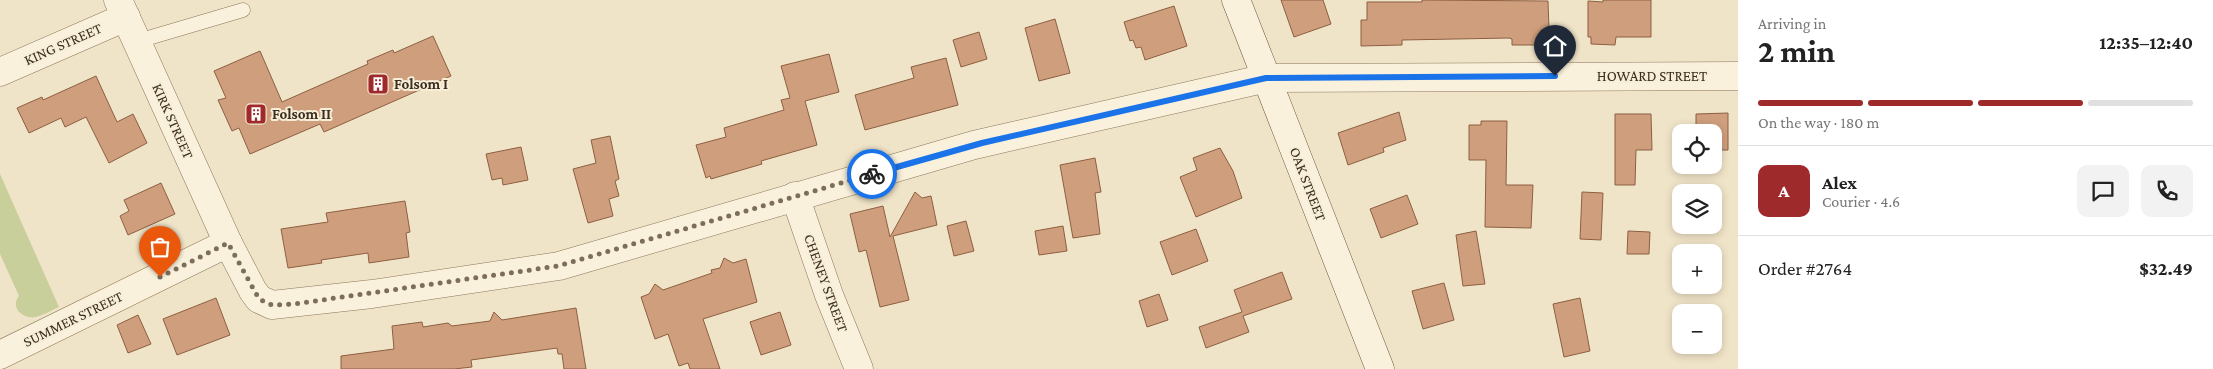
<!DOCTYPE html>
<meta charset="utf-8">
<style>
:root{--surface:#fff;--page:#f2f2f2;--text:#222;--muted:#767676;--line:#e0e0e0;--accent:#9e2a2b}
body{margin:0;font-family:"Crimson Pro",serif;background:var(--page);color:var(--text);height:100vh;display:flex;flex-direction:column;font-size:19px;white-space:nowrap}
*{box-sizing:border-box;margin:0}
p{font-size:16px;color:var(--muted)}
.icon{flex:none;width:28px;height:28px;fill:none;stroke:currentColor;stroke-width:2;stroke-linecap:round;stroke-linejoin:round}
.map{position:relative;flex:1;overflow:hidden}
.drawer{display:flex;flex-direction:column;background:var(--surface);width:475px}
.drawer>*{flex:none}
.tools{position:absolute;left:1672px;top:124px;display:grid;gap:10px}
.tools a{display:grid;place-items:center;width:50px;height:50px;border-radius:10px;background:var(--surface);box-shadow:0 2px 8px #0003;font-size:25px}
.pin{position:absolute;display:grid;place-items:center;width:42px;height:42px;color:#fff;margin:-51px -21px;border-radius:50% 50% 50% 0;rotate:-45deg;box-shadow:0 0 5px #0007}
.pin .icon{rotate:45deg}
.courier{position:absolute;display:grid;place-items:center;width:50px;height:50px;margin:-25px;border:4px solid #1a73e8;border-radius:50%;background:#fff;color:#222;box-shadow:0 1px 6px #0007}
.overview em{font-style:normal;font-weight:700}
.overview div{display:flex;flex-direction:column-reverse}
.overview{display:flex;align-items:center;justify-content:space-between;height:85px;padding:0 20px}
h1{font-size:32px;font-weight:700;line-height:38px}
.bar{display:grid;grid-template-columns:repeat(4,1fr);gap:8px 5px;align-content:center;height:60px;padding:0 20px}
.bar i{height:6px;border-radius:4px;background:var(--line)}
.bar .selected{background:var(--accent)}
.bar p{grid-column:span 4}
.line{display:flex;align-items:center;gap:12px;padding:0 20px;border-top:1px solid var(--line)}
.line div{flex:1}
.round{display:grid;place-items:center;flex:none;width:52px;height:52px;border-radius:10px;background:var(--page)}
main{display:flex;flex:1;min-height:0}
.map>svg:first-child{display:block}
</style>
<main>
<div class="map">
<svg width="1738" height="369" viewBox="0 0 1738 369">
<rect width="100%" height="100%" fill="#f0e4c8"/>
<!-- green -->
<path fill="#c9cf9b" d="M0,174L59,307C52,310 44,315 36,317C24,320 9,308 19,296L0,254Z"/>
<!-- building -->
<g fill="#cf9f7d" stroke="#8d5f41">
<path d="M1281,0H1323L1331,24L1294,37Z"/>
<path d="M1422,0L1548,1L1549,29L1541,30V38L1538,39V45H1512V39L1509,38L1402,40V45L1361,46V20H1367V2H1422Z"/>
<path d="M1603,0H1651V37H1616L1615,45L1591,44V37H1588V1L1603,2Z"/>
<path d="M1174,6L1187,46L1145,60L1141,47L1136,48L1133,40L1130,41L1124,22Z"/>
<path d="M1055,19L1070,73L1039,81L1025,28Z"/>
<path d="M979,32L987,59L961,67L953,40Z"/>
<path d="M433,36L451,76L324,132L320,124L250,154L239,128L232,131L218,100L226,98L214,71L260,51L282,102L368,64L367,61L393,50L394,53Z"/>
<path d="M829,54L839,92L805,101L817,145L761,161L762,164L711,179L710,176L706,178L696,145L726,137L724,128L784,110L781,100L790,98L781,66Z"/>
<path d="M946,58L958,105L865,130L855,95L914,78L911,67Z"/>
<path d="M96,76L117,122L133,114L147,143L109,163L86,117L65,127L61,118L29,133L17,108L42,97L43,100Z"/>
<path d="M1399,112L1406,140L1383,148L1384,152L1348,165L1338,133Z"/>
<path d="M1728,113V150H1714V132H1696V114Z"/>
<path d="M1615,114H1651L1652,150H1636L1635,185H1615Z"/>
<path d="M1481,121H1507L1506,185H1533L1531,228L1485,227L1486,160H1469V125H1481Z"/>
<path d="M610,136L619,179L615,181L619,196L609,199L613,216L588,223L573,169L596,163L591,140Z"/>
<path d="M521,147L528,180L503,185L502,178L492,180L486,154Z"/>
<path d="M1220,148L1233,171L1242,198L1196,217L1180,177L1197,170L1193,158Z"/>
<path d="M1095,158L1101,192L1095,193L1100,234L1073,238L1060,165Z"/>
<path d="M161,183L175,214L128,235L120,216L129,211L124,200Z"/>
<path d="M915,192L922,198L931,196L937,225L893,236L909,300L880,307L866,250L859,252L850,214L883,206L890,237Z"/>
<path d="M1582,192L1603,193L1601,240L1580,239Z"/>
<path d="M1407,195L1418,224L1381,238L1370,209Z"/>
<path d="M405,201L410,232L406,233L409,257L369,263L368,253L321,260L322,263L288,268L281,229L328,222L326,213Z"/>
<path d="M966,221L974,251L954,256L947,226Z"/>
<path d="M1063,226L1067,251L1039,255L1035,231Z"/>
<path d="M1196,229L1208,261L1172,275L1160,242Z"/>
<path d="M1476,231L1485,284L1463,286L1456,235Z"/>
<path d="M1628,231L1650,232L1649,254H1627Z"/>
<path d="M724,258L733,263L746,259L757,302L703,319L720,369H690L688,363L679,366L668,334L655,339L641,297L649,294L655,284L663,290L712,273L711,270L720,268Z"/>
<path d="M1282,272L1292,299L1243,316L1249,332L1206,348L1199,327L1242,312L1234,290Z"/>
<path d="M1444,283L1454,320L1423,329L1412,291Z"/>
<path d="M1159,294L1168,320L1147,327L1139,301Z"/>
<path d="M216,298L230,335L177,355L163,319Z"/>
<path d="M1580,298L1590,351L1564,357L1553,304Z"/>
<path d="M576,308L586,369H564L562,354H558L557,348L471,360L472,367L454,369H341V356L394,349L392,326L422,322L423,327L448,323L452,326L490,321L494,312L502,320Z"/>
<path d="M780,312L791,345L761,355L750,322Z"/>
<path d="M138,315L151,344L128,353L117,325Z"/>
</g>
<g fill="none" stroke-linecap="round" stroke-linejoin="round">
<!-- lane casing -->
<g stroke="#8d765c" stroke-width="15">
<path id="lane" d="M138,41L243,10"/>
</g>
<!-- street casing -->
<g stroke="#8d765c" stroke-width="29">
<g id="street">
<path d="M118,0L228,243L253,291L259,299L272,305L372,294L559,266L974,145L1267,78L1738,76"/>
<path d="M0,72L126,17"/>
<path d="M795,196L829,295L859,369"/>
<path d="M0,355L228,243"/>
</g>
</g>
<!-- secondary casing -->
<g stroke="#6f573f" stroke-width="29">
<path id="secondary" d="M1236,0L1380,369"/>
</g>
<!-- lane -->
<use href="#lane" stroke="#faf1dc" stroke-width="14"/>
<!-- street -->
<use href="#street" stroke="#faf1dc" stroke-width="28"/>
<!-- secondary -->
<use href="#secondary" stroke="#faf1dc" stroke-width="28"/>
</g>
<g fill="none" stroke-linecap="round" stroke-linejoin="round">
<!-- done -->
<path stroke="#7c6e5b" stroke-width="5" stroke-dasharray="0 9" d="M160,277L228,243L259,299L272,305L294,304L558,266L872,174"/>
<!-- route -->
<path stroke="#1a73e8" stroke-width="6" d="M872,174L982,143L1266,78L1555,76"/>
</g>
<!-- icons -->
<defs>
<g id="building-square" transform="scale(1.125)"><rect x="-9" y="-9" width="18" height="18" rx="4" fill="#9e2a2b" stroke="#f7eed8"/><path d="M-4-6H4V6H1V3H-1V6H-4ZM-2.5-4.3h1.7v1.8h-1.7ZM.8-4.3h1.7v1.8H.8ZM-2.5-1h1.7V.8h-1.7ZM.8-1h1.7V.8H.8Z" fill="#fff"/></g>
</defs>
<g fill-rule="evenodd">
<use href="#building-square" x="378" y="84"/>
<use href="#building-square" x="256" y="114"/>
</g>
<g text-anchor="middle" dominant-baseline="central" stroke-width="4" stroke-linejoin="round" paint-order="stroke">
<!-- street labels -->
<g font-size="15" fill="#3d2e20" stroke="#f7eed8">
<text transform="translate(63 44) rotate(-24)">KING STREET</text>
<text x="1652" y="76">HOWARD STREET</text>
<text transform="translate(173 121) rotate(66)">KIRK STREET</text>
<text transform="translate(1308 184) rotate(69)">OAK STREET</text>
<text transform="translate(826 283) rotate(70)">CHENEY STREET</text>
<text transform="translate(73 319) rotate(-26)">SUMMER STREET</text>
</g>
<!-- poi labels -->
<g font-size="15" font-weight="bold" fill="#3d2e20" stroke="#f7eed8" text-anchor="start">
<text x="394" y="84">Folsom I</text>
<text x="272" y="114">Folsom II</text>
</g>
</g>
</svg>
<div class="tools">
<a><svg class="icon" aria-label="locate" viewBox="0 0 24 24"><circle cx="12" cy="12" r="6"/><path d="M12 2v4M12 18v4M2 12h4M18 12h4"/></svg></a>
<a><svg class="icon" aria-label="layers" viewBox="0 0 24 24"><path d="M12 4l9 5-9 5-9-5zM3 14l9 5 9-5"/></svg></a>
<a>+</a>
<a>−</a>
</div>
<div class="pin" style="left:160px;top:277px;background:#ea580c"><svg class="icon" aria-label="bag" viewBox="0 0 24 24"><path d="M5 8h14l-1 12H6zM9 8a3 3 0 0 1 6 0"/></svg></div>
<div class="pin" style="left:1555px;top:76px;background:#1f2937"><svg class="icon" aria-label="home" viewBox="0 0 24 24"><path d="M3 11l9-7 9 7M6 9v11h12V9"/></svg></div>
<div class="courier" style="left:872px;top:174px"><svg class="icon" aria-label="bike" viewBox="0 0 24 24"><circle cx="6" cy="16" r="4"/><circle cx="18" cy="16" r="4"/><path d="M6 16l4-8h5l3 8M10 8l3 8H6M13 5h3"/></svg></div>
</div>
<section class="drawer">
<div class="overview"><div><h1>2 min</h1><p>Arriving in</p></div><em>12:35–12:40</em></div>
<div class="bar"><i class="selected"></i><i class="selected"></i><i class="selected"></i><i></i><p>On the way · 180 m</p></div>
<div class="line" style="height:90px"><b class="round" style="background:var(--accent);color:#fff">A</b><div><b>Alex</b><p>Courier · 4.6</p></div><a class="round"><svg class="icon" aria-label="chat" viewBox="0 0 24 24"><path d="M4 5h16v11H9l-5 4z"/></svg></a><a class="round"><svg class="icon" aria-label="phone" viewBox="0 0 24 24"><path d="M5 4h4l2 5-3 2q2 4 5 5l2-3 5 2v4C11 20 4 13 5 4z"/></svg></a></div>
<div class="line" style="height:65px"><div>Order #2764</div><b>$32.49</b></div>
</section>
</main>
